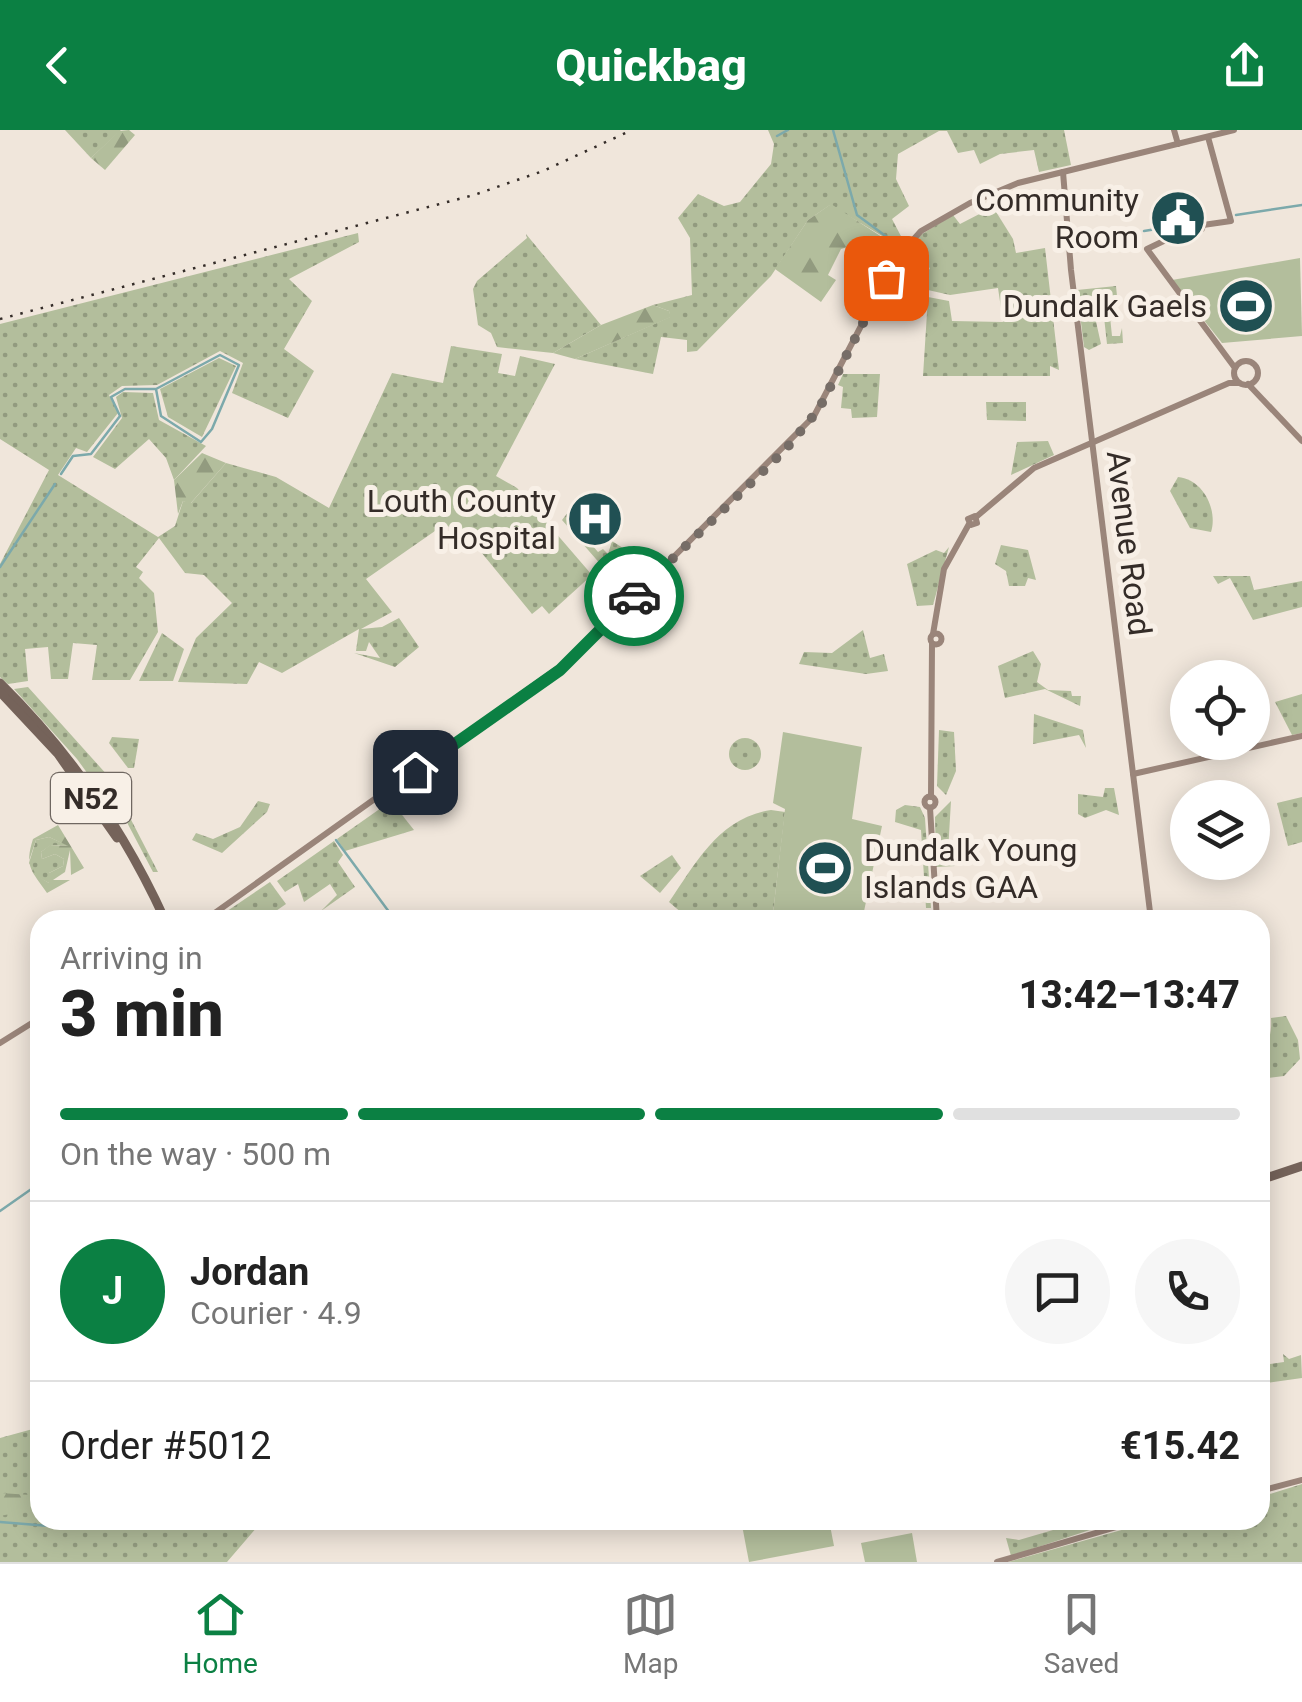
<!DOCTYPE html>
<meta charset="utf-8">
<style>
:root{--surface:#fff;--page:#f6f6f6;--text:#222;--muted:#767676;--line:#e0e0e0;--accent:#0b8043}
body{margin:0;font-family:Roboto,sans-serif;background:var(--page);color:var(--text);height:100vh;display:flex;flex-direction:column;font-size:38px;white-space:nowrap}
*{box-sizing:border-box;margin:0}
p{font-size:32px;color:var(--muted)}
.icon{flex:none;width:55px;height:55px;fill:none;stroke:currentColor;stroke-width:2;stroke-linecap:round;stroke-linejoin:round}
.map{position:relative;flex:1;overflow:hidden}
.details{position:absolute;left:30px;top:780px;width:1240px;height:620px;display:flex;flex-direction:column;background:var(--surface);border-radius:30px;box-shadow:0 5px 25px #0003}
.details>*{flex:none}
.fabs{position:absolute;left:1170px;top:530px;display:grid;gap:20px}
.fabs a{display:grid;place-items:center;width:100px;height:100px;border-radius:50%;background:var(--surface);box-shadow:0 5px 25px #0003;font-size:50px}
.pin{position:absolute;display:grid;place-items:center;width:85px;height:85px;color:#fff;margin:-42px;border-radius:20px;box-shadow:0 5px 15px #0006}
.courier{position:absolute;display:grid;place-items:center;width:100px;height:100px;margin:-50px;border:8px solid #0b8043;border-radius:50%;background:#fff;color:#222;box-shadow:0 2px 12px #0007}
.summary em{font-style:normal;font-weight:800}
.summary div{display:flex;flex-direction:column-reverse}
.summary{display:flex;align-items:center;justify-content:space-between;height:170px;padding:0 30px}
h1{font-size:65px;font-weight:800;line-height:75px}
.bar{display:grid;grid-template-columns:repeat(4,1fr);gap:15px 10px;align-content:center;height:120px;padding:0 30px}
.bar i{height:12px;border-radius:8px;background:var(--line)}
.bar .on{background:var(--accent)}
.bar p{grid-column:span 4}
.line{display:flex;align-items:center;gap:25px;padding:0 30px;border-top:2px solid var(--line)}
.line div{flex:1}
.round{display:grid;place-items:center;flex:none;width:105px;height:105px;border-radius:52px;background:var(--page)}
header{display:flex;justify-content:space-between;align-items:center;height:130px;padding:0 30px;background:var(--accent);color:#fff;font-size:45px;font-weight:800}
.tabs{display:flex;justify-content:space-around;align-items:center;height:140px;border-top:2px solid var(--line);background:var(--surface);font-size:28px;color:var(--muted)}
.tabs a{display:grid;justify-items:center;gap:5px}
.tabs .on{color:var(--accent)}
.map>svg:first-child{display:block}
</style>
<header><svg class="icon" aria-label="back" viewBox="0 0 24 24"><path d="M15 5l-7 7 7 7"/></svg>Quickbag<svg class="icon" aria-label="share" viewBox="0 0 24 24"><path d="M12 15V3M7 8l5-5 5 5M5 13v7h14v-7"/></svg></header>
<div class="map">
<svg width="1302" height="1432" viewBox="0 0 1302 1432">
<defs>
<pattern id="green-dots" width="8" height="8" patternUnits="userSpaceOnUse" patternTransform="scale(2.5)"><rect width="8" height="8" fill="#b3be9c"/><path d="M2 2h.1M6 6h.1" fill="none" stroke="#929b7f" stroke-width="1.8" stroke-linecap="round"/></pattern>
<pattern id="forest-firs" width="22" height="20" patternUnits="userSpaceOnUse" patternTransform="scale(2.5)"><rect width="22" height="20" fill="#b3be9c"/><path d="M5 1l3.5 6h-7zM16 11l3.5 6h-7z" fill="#929b7f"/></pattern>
</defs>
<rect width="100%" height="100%" fill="#f0e6db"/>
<!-- green -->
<g fill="url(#green-dots)">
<path d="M65,0H121L91,28Z"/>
<path d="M768,0H1064L1071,35L1039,42L1034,20L1000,24L980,34L974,20L958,23L947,1H939L898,24L896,49L909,76L892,89L903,110L899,116L830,75L808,90L771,146L697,221L687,222V210L661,207L653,244L575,229L670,187L669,181L653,175L692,165L690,108L678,88L698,64L724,76L740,72L771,34L774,14Z"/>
<path d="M993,77L1013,109L1016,123L1045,118L1059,240L1050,236V246H923L928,167L949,171L952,191L1003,192L998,158L950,165L919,158L930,138L904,124L922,104L953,85L960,94Z"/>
<path d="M358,103L359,112L289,149L312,171L284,219L314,241L288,288L232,263L243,233L220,221L157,255L122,256L109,265L118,283L87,322L76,318L58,345L158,407L175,396L183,371L191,373L226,333L276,347L329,378L392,243L443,253L451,216L502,224L498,243L515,246L520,226L555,234L496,346L517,358L592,445L549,484L542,476L532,484L476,416L445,394L366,449L392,482L361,499L382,497L399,488L419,517L395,537L354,523L380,528L369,512L366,521H356L359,499L282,543L259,532L247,554L178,552L196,508L232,473L204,445L185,443L159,408L136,437L143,442L139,448L154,463L158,502L130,550H92L97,515L73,513L68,549H51L48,517L25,519L28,551L8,554L0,547V434L49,340L0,309V194Z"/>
<path d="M526,104L601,195L553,223L497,217L491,203L478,195L473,159L477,151L527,108Z"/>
<path d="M1116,156L1117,166L1108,167L1112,206H1120L1122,198L1123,213L1107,214L1104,187H1095L1101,214L1089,220L1084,217L1077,160Z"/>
<path d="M219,228L236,236L202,307L168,287L160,259Z"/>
<path d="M843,244H880L877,287L852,288L851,279L841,278L843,257L838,255Z"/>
<path d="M123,262L153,263L159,290L206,316L174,350L166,328L149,309L115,339L93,327L122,288L116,267Z"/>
<path d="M986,272H1026V291L987,290Z"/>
<path d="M1048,311L1054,325L1011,345L1017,312Z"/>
<path d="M1178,347C1203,349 1218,380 1211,402L1190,398L1170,361Z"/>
<path d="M569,381L567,386L598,422L603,419L608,424L612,411L623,418L631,416L602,436L562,390Z"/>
<path d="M1001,415L1028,420L1036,450L1028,448L1025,456H1009L1006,441L995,434Z"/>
<path d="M949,417L933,475L917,476L907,434L936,420L944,423Z"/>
<path d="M1213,446H1250L1254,460L1302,451V477L1253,490L1230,448L1218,454Z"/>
<path d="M863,500L870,528L884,524L888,541L866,544L799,534L804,522L832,523Z"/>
<path d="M162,503L184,519L173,551H139Z"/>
<path d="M1033,521L1041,534L1037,552L1048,560L1071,561L1072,566H1081L1080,576L1045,559L1005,568L998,536Z"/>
<path d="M28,557L109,647L158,742H153L121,681L114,680L77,629L14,559Z"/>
<path d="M1302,564V603L1292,605L1275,572Z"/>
<path d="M1034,584L1083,600L1086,618L1079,605L1033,614Z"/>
<path d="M939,600L954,602L956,641L946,665L937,656Z"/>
<path d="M112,607L139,609L134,638H128L109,613Z"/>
<circle cx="745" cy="624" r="16"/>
<path d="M1105,658H1114L1119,685L1106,680L1085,688L1078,684V664L1103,667Z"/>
<path d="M1302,667V712L1288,716L1277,673Z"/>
<path d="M258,671L270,674L267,682L222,723L192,710L196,703L213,709L240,697Z"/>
<path d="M391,671L414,700L345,721L337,709Z"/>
<path d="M951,671L948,722L941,726L955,736L936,737L935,687Z"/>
<path d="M905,675L920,677L925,688L931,778H926L921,700L895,692L896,680Z"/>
<path d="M771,680L785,682L773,783L862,790H690L669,772C696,733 719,688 771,680Z"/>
<path d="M49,707L69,716L51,715L41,722L42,729L55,724L64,729L63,736L49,743V753L36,746L29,733L36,710Z"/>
<path d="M334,711L343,725L338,732L355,757L321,781L337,765L330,754L304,772L298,754L285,762L277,751Z"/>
<path d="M672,725L681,738L660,763L640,746Z"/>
<path d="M270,752L286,774L263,790H214Z"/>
<path d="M1286,886L1298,910L1300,929L1284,946L1260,949C1260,925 1273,912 1271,888Z"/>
<path d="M1283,1224L1289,1229L1301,1225L1302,1248L1266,1253L1262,1235L1284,1232Z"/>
<path d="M40,1297V1390H263L227,1432H0V1308Z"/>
<path d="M1302,1354V1432H1008L1157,1390H1260V1367Z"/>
<path d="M1087,1390H1101L1102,1396L1011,1426L1006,1408L1019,1410Z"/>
</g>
<!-- forest -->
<g fill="url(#forest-firs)" fill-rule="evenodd">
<path d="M129,0L135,5L105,40L91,28L119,1Z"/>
<path d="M831,74L882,107L841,119L828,145L836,150L821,172L775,139L808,90Z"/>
<path d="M653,175L669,181L671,187L575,229L553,223L601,195Z"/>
<path d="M202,323L226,333L190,374L183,371L178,384L174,350Z"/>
<path d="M58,695L84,738L71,745L70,720L65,742L53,750H70L47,763C32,741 24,737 33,709ZM49,707L68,716L50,715L41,722L42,729L55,724L64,729L63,736L49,743V753L36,745L29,731L36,710Z"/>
<path d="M40,1357V1378L0,1386V1363L31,1365Z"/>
</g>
<!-- pitch -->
<g fill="#b3be9c">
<path d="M1300,128L1302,206L1222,213L1172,150Z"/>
<path d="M783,602L862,617L852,689L882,696L863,786L924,780L925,790L773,783L785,679L773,673Z"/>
<path d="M741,1390H829L834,1416L749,1432Z"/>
<path d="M912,1403L917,1432H865L861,1413Z"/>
</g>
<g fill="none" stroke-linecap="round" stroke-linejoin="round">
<!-- stream -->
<g stroke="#7ca9ab" stroke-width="2.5">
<path d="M833,0L857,85L898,115"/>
<path d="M777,6L788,0"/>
<path d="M1236,85L1302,75"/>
<path d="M1144,101L1181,95"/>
<path d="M61,344L73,326L91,324L120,286L111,267L125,259H156L220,225L239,235L212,299L201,312L161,286L156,259"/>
<path d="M0,437L55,354"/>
<path d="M336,710L395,790"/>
<path d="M0,1081L40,1053"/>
<path d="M0,1392L62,1397L72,1390"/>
</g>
<!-- secondary -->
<g stroke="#9a857a" stroke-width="6">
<path d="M1174,0L1178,14"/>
<path d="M1063,42L1071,140L1151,790"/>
<path d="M1197,93L1203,94L1202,99L1195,98Z"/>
<path d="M1203,95L1231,91L1208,7"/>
<path d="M1195,96L1147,119L1235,238"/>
<circle cx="1246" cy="243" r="12"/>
<path d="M1248,254L1302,311"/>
<path d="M975,386L977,393L971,395L968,389Z"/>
<path d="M976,387L1034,338L1229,253H1239"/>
<circle cx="936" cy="509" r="5.5"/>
<path d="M933,504L944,439L969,394"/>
<path d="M1133,644L1302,606"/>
<circle cx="930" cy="672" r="5.5"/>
<path d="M931,667L932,514"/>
<path d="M930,678L937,790"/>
<path d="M205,790L575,526L814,286L896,129L921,101L970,73L1018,53L1234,0"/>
<path d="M0,913L40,888"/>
<path d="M1260,1361L1302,1350"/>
<path d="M997,1432L1140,1390"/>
</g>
<!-- primary -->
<g stroke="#75635a" stroke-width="9">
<path d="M0,553C71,623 124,700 165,790"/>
<path d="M0,562L58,624L117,708"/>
<path d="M1260,1050L1302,1036"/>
</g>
<!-- rail -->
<path stroke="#342c28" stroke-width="2.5" stroke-dasharray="2.5 8" stroke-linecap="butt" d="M0,189L474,65L543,41L632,0"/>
</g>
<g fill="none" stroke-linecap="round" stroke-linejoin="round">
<!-- done -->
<path stroke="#766d67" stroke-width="10" stroke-dasharray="0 18" d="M634,466L785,320L819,279L886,148"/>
<!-- route -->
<path stroke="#0b8043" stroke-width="12" d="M415,642L560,540L634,466"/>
</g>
<!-- icons -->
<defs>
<g id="civic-disc" transform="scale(2.875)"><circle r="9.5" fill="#205053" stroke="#f8f0e7"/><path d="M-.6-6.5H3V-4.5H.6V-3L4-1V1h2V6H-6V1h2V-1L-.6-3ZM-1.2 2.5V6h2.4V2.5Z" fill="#fff"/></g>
<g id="stadium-disc" transform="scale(2.875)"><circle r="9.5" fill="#205053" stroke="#f8f0e7"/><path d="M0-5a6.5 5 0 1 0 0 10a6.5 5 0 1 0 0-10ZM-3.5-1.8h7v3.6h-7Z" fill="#fff"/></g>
<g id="hospital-disc" transform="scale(2.875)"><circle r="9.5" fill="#205053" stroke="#f8f0e7"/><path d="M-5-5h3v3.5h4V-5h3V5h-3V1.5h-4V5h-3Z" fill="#fff"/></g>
</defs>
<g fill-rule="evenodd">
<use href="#civic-disc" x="1178" y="88"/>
<use href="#stadium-disc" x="1246" y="176"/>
<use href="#hospital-disc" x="595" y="389"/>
<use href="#stadium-disc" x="825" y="738"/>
</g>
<g text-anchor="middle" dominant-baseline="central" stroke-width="10" stroke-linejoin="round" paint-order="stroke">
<!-- shield labels -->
<rect fill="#f8f0e7" stroke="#6f6761" stroke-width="2.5" x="51" y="643" width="80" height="50" rx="8"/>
<g font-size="30" font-weight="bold" fill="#342c28">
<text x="91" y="668">N52</text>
</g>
<!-- poi labels -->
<g font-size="32" fill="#342c28" stroke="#f8f0e7" text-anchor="end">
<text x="1139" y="70">Community<tspan x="1139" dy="37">Room</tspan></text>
<text x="1207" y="176">Dundalk Gaels</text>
<text x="556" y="371">Louth County<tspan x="556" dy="37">Hospital</tspan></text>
<text x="864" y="720" text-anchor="start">Dundalk Young<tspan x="864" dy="37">Islands GAA</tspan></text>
</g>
<!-- street labels -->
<g font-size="32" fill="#342c28" stroke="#f8f0e7">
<text transform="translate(1129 413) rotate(83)">Avenue Road</text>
</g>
</g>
</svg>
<div class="fabs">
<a><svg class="icon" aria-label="locate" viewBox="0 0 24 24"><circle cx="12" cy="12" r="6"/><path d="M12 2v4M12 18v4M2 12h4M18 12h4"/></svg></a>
<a><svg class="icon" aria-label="layers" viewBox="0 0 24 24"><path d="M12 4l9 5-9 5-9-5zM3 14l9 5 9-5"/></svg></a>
</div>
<div class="pin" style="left:886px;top:148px;background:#ea580c"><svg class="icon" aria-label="bag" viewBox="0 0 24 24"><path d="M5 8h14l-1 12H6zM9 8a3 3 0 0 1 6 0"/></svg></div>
<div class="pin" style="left:415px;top:642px;background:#1f2937"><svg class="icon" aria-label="home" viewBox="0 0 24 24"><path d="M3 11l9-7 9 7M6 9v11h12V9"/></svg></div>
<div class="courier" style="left:634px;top:466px"><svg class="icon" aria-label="car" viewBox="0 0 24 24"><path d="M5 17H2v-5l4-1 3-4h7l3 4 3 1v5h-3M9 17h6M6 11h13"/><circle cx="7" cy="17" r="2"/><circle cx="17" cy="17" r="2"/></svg></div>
<section class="details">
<div class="summary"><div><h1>3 min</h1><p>Arriving in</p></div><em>13:42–13:47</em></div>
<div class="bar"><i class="on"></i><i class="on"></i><i class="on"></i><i></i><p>On the way · 500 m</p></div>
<div class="line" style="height:180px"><b class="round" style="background:var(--accent);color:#fff">J</b><div><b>Jordan</b><p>Courier · 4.9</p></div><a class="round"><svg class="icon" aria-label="chat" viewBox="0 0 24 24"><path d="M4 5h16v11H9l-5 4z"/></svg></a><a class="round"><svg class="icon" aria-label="phone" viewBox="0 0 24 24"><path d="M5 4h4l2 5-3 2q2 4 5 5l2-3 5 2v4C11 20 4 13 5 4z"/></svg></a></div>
<div class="line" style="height:130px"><div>Order #5012</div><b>€15.42</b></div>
</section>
</div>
<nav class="tabs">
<a class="on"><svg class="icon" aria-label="home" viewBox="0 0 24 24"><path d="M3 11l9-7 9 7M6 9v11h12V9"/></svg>Home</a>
<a><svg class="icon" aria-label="map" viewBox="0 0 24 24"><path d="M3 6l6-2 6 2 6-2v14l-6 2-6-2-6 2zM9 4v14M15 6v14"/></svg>Map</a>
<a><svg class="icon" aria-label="saved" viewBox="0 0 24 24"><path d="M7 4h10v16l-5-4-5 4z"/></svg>Saved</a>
</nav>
